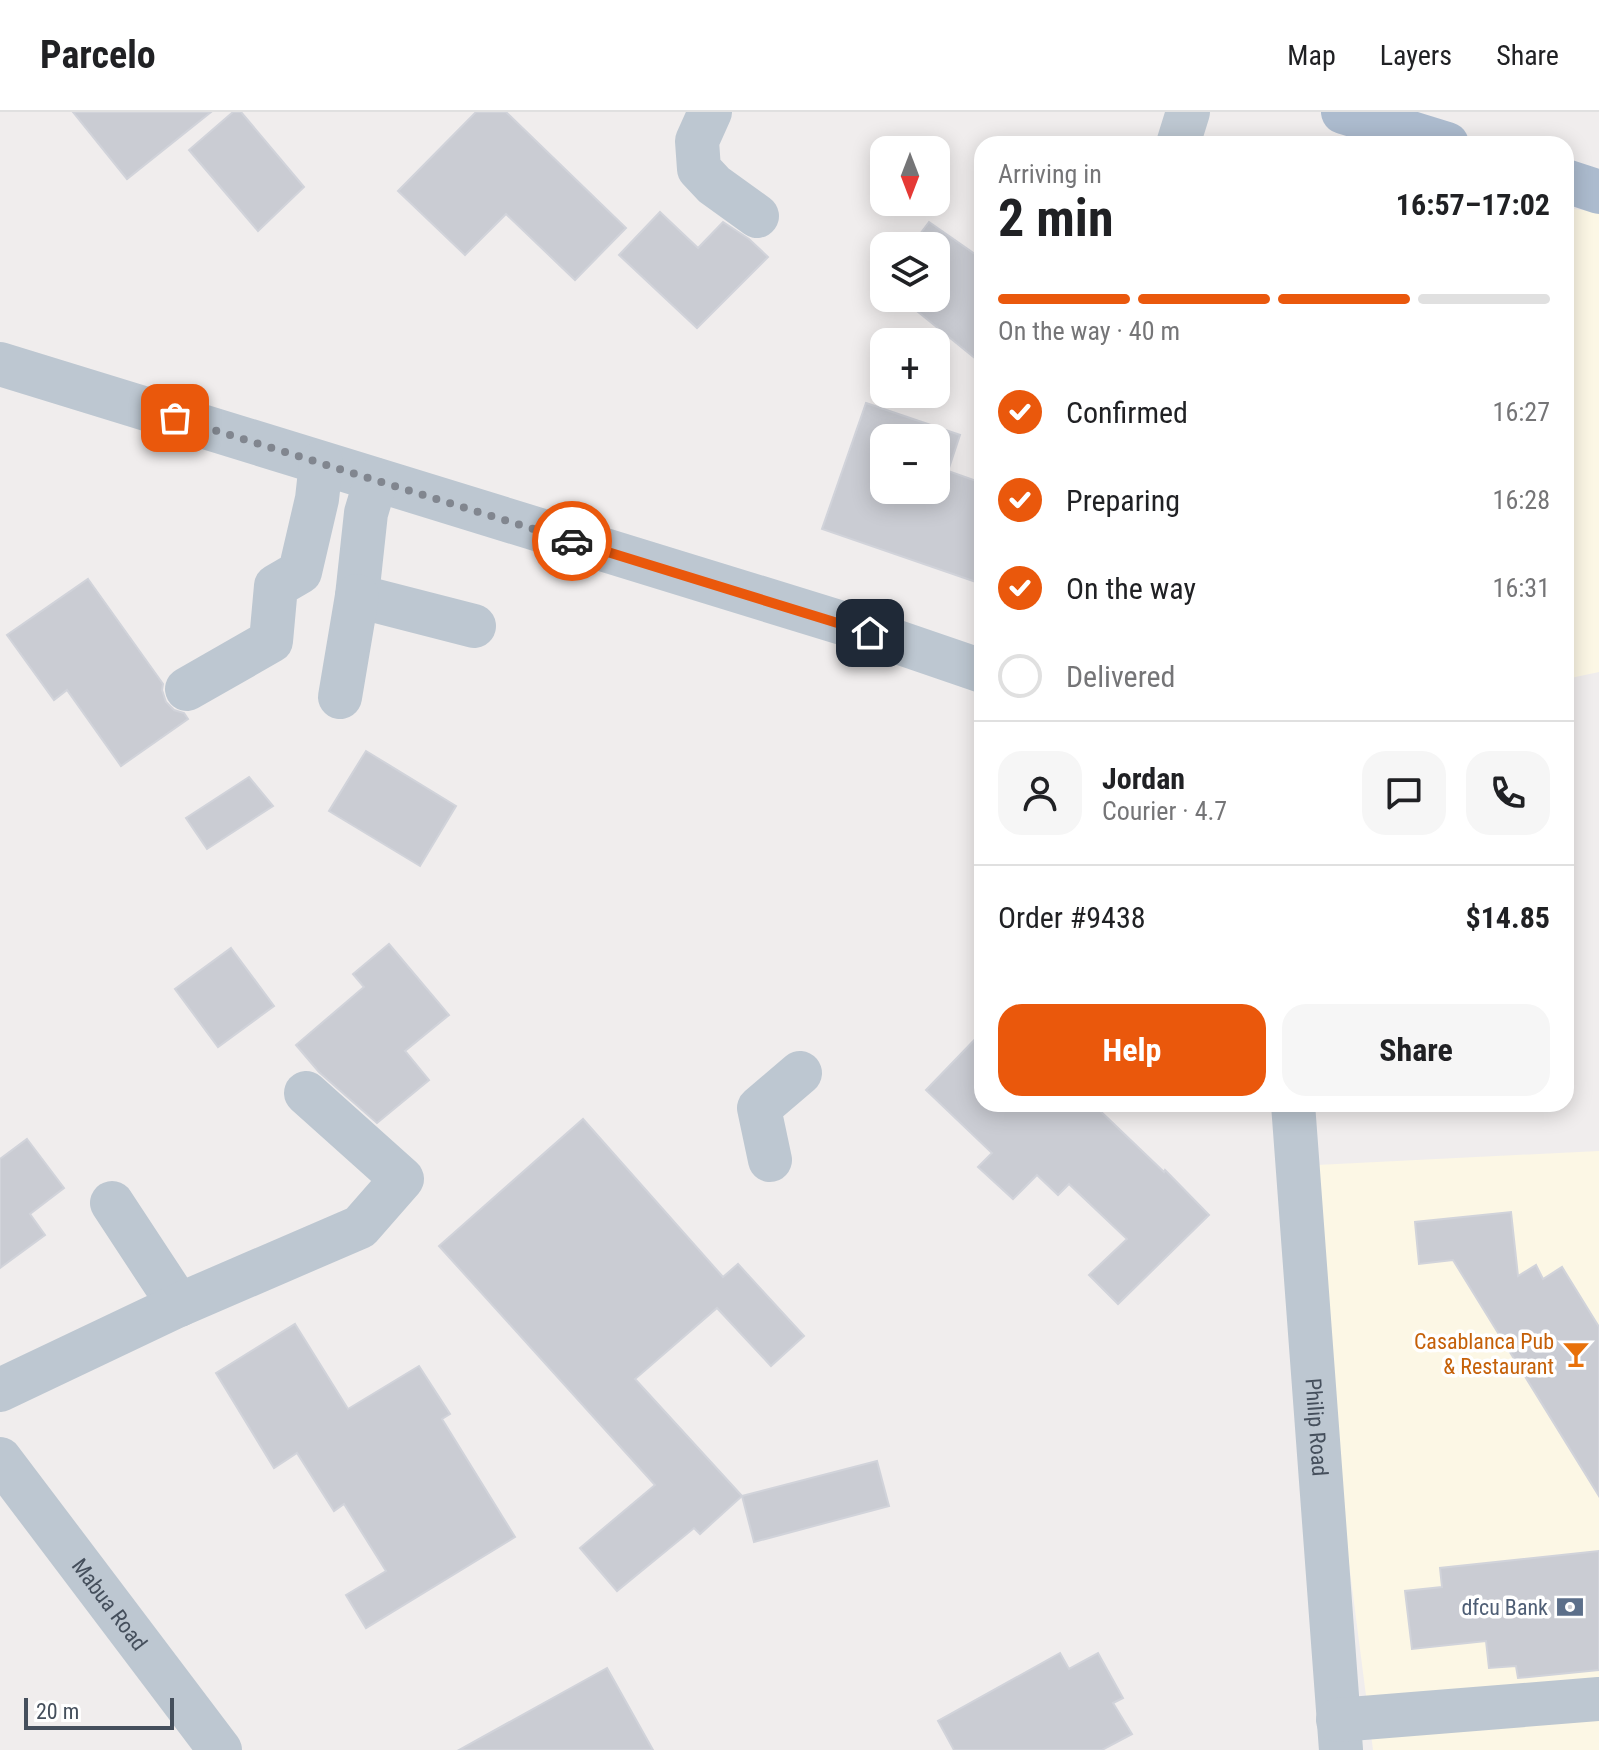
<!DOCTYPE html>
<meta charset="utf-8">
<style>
:root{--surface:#fff;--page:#f6f6f6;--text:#202124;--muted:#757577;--line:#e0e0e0;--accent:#ea580c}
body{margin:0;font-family:"Roboto Condensed",sans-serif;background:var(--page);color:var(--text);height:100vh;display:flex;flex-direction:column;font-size:30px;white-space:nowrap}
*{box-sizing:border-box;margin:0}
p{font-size:26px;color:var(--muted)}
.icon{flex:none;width:44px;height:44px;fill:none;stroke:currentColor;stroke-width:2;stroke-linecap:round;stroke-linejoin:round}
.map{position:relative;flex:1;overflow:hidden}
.sheet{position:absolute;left:974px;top:24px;width:600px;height:976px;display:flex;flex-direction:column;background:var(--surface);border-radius:24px;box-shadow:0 4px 20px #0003}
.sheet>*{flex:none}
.needle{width:52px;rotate:180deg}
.buttons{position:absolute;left:870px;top:24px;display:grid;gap:16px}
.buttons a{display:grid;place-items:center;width:80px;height:80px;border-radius:16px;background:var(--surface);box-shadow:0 4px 20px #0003;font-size:40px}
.scale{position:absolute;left:24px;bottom:20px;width:150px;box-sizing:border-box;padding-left:8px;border:4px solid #454f5c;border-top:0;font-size:22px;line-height:28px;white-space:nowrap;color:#454f5c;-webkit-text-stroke:6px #fff;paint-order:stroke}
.pin{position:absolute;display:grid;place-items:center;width:68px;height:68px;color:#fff;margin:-34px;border-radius:16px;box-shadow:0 4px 12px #0006}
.courier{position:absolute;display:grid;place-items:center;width:80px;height:80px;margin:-40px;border:6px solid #ea580c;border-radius:50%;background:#fff;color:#222;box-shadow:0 2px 10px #0007}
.headline em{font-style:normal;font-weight:700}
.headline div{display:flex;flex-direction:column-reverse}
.headline{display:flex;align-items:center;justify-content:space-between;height:136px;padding:0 24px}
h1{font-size:52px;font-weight:700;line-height:60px}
.bar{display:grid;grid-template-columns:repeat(4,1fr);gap:12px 8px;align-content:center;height:96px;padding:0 24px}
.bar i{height:10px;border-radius:6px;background:var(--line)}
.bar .active{background:var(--accent)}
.bar p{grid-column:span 4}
.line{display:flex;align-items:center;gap:20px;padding:0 24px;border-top:2px solid var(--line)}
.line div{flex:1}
.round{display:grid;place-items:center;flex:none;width:84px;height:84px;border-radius:24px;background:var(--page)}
ol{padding:0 24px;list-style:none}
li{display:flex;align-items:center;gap:24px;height:88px}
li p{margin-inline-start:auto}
li .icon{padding:8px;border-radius:50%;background:var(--accent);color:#fff;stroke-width:4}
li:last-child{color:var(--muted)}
li i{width:44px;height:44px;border:4px solid var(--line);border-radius:50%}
.action{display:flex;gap:16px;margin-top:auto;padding:16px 24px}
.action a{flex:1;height:92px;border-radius:24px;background:var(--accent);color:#fff;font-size:32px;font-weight:700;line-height:92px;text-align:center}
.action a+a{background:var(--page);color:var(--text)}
header{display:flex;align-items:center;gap:48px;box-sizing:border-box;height:112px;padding:0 40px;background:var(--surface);border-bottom:2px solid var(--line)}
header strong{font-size:38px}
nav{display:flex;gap:44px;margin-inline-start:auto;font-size:28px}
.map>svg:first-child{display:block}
</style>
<header>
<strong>Parcelo</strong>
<nav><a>Map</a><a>Layers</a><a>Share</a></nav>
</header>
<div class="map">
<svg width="1599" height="1638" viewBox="0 0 1599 1638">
<rect width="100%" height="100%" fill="#f0eded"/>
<!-- commercial -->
<g fill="#fcf7e5">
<path d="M1566,96L1599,100V560L1566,567Z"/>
<path d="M1599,1039V1638H1373L1347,1436L1317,1053Z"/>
</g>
<!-- building -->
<g fill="#caccd3" stroke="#d1d3da" stroke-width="2" fill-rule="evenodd">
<path d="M73,0H211L127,67Z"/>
<path d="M233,0H241L304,75L258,119L189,38Z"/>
<path d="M476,0H506L626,116L575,168L506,102L465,143L398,79Z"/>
<path d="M660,100L698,136L723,110L749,127L768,145L697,216L619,143Z"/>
<path d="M929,110L982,147V252L901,186H936V134H911Z"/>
<path d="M866,291L960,323L948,359L982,371V472L822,417ZM884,326H936V378H884Z"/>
<path d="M88,467L163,572L162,578L166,590L174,598L184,601L188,607L121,654L67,578L54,588L7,523Z"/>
<path d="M366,639L456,694L420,754L329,699Z"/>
<path d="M249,665L273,694L207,737L186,706Z"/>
<path d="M389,832L449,903L405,939L429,968L377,1011L319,960L296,933L364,875L353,862Z"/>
<path d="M231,836L274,894L218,935L175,877Z"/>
<path d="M982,920V992H1093L1164,1060L1165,1058L1209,1103L1118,1192L1089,1163L1127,1127L1069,1072L1058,1083L1037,1063L1013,1087L978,1055L992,1041L926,978Z"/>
<path d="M583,1007L723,1165L738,1152L804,1224L771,1254L717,1196L635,1267L742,1384L700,1422L694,1416L617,1479L580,1436L655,1373L439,1134Z"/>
<path d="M27,1027L64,1076L30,1102L45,1123L0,1156V1047Z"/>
<path d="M1511,1100L1518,1164L1536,1153L1543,1167L1562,1155L1599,1215V1384L1453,1148L1419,1152L1415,1110Z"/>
<path d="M295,1212L348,1297L419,1254L450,1302L442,1307L515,1425L366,1516L346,1483L386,1459L344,1392L334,1399L297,1341L274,1356L216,1261Z"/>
<path d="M877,1349L889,1394L754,1430L742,1384Z"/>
<path d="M1599,1439V1558L1518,1566L1516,1554L1489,1556L1486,1529L1412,1537L1405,1479L1442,1475L1440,1456Z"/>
<path d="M1060,1541L1069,1557L1098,1541L1123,1586L1113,1591L1132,1622L1102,1638H954L938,1609Z"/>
<path d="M607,1556L653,1638H459Z"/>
</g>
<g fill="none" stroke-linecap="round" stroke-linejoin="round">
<!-- minor -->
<g stroke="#bdc7d1" stroke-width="44">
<path d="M710,0L697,29L699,57L714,73L757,104"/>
<path d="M1178,32L1188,0"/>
<path d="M0,252L842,511L982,559"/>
<path d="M376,368L366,401L357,484L474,514"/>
<path d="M187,577L271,529L276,474L300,460L317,387L321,351"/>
<path d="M340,585L357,484"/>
<path id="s1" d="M1293,992L1341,1638"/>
<path d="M770,1048L759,996L800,961"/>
<path d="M112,1091L179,1193"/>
<path d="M0,1278L179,1193L360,1115L402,1067L306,981"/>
<path id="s2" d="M0,1347L220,1638"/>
<path d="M1338,1608L1599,1587"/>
</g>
<!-- major -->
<g stroke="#acbbce" stroke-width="44">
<path d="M1343,0L1447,32"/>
<path d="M1566,69L1599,80"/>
</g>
</g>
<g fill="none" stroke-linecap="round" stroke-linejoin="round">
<!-- done -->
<path stroke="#81868f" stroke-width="8" stroke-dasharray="0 14.4" d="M175,306L572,429"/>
<!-- route -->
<path stroke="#ea580c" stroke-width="10" d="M572,429L870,521"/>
</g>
<!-- icons -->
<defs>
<g id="bar-bare" transform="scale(2.16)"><path d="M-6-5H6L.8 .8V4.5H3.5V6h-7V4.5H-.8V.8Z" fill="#e8710a" stroke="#fff" stroke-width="2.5" paint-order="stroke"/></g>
<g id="bank-bare" transform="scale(2.16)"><path d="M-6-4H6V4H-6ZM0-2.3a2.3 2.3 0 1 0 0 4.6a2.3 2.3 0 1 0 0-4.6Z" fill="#5c6f8a" stroke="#fff" stroke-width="2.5" paint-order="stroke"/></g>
</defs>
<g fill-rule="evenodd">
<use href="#bar-bare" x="1576" y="1242"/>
<use href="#bank-bare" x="1570" y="1495"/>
</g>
<g text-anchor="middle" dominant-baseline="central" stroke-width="7" stroke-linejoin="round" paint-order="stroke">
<!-- food labels -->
<g font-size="22" fill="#c56008" stroke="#fff" text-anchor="end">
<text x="1554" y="1229">Casablanca Pub<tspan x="1554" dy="25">&amp; Restaurant</tspan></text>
</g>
<!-- street labels -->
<g font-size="22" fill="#454f5c" stroke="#fff">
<text stroke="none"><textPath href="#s1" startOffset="324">Philip Road</textPath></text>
<text stroke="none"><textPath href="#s2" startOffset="182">Mabua Road</textPath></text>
</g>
<!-- service labels -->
<g font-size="22" fill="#4e5e75" stroke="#fff" text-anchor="end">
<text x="1548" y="1495">dfcu Bank</text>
</g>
</g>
</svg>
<div class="buttons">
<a><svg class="needle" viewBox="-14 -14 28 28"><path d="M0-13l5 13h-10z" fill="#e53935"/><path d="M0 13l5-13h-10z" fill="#757577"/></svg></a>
<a><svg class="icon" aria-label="layers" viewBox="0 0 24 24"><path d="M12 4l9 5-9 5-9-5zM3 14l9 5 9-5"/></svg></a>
<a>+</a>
<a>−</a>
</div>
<div class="scale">20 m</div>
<div class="pin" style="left:175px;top:306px;background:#ea580c"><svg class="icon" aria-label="bag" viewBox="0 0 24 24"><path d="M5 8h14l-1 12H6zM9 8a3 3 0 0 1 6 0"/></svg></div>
<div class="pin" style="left:870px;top:521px;background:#1f2937"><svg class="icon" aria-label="home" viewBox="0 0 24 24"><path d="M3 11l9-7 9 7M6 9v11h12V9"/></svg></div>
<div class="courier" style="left:572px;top:429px"><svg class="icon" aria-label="car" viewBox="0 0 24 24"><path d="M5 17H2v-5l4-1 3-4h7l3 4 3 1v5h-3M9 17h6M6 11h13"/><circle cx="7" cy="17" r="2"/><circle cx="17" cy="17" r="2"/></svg></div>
<section class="sheet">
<div class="headline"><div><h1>2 min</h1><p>Arriving in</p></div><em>16:57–17:02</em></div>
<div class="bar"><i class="active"></i><i class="active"></i><i class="active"></i><i></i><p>On the way · 40 m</p></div>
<ol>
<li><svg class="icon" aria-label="check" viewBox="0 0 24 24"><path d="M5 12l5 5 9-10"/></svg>Confirmed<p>16:27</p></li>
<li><svg class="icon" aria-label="check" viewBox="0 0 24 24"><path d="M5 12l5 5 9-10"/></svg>Preparing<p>16:28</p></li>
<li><svg class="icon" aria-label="check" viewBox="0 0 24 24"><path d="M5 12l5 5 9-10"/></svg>On the way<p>16:31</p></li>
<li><i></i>Delivered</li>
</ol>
<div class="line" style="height:144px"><a class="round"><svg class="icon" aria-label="person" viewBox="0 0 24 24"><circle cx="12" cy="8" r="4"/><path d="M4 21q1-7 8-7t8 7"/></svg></a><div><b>Jordan</b><p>Courier · 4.7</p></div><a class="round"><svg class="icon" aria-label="chat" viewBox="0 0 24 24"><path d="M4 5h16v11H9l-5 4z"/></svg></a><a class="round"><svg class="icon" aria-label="phone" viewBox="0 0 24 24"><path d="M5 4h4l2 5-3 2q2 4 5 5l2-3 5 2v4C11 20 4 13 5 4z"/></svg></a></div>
<div class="line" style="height:104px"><div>Order #9438</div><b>$14.85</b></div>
<div class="action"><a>Help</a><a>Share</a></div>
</section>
</div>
